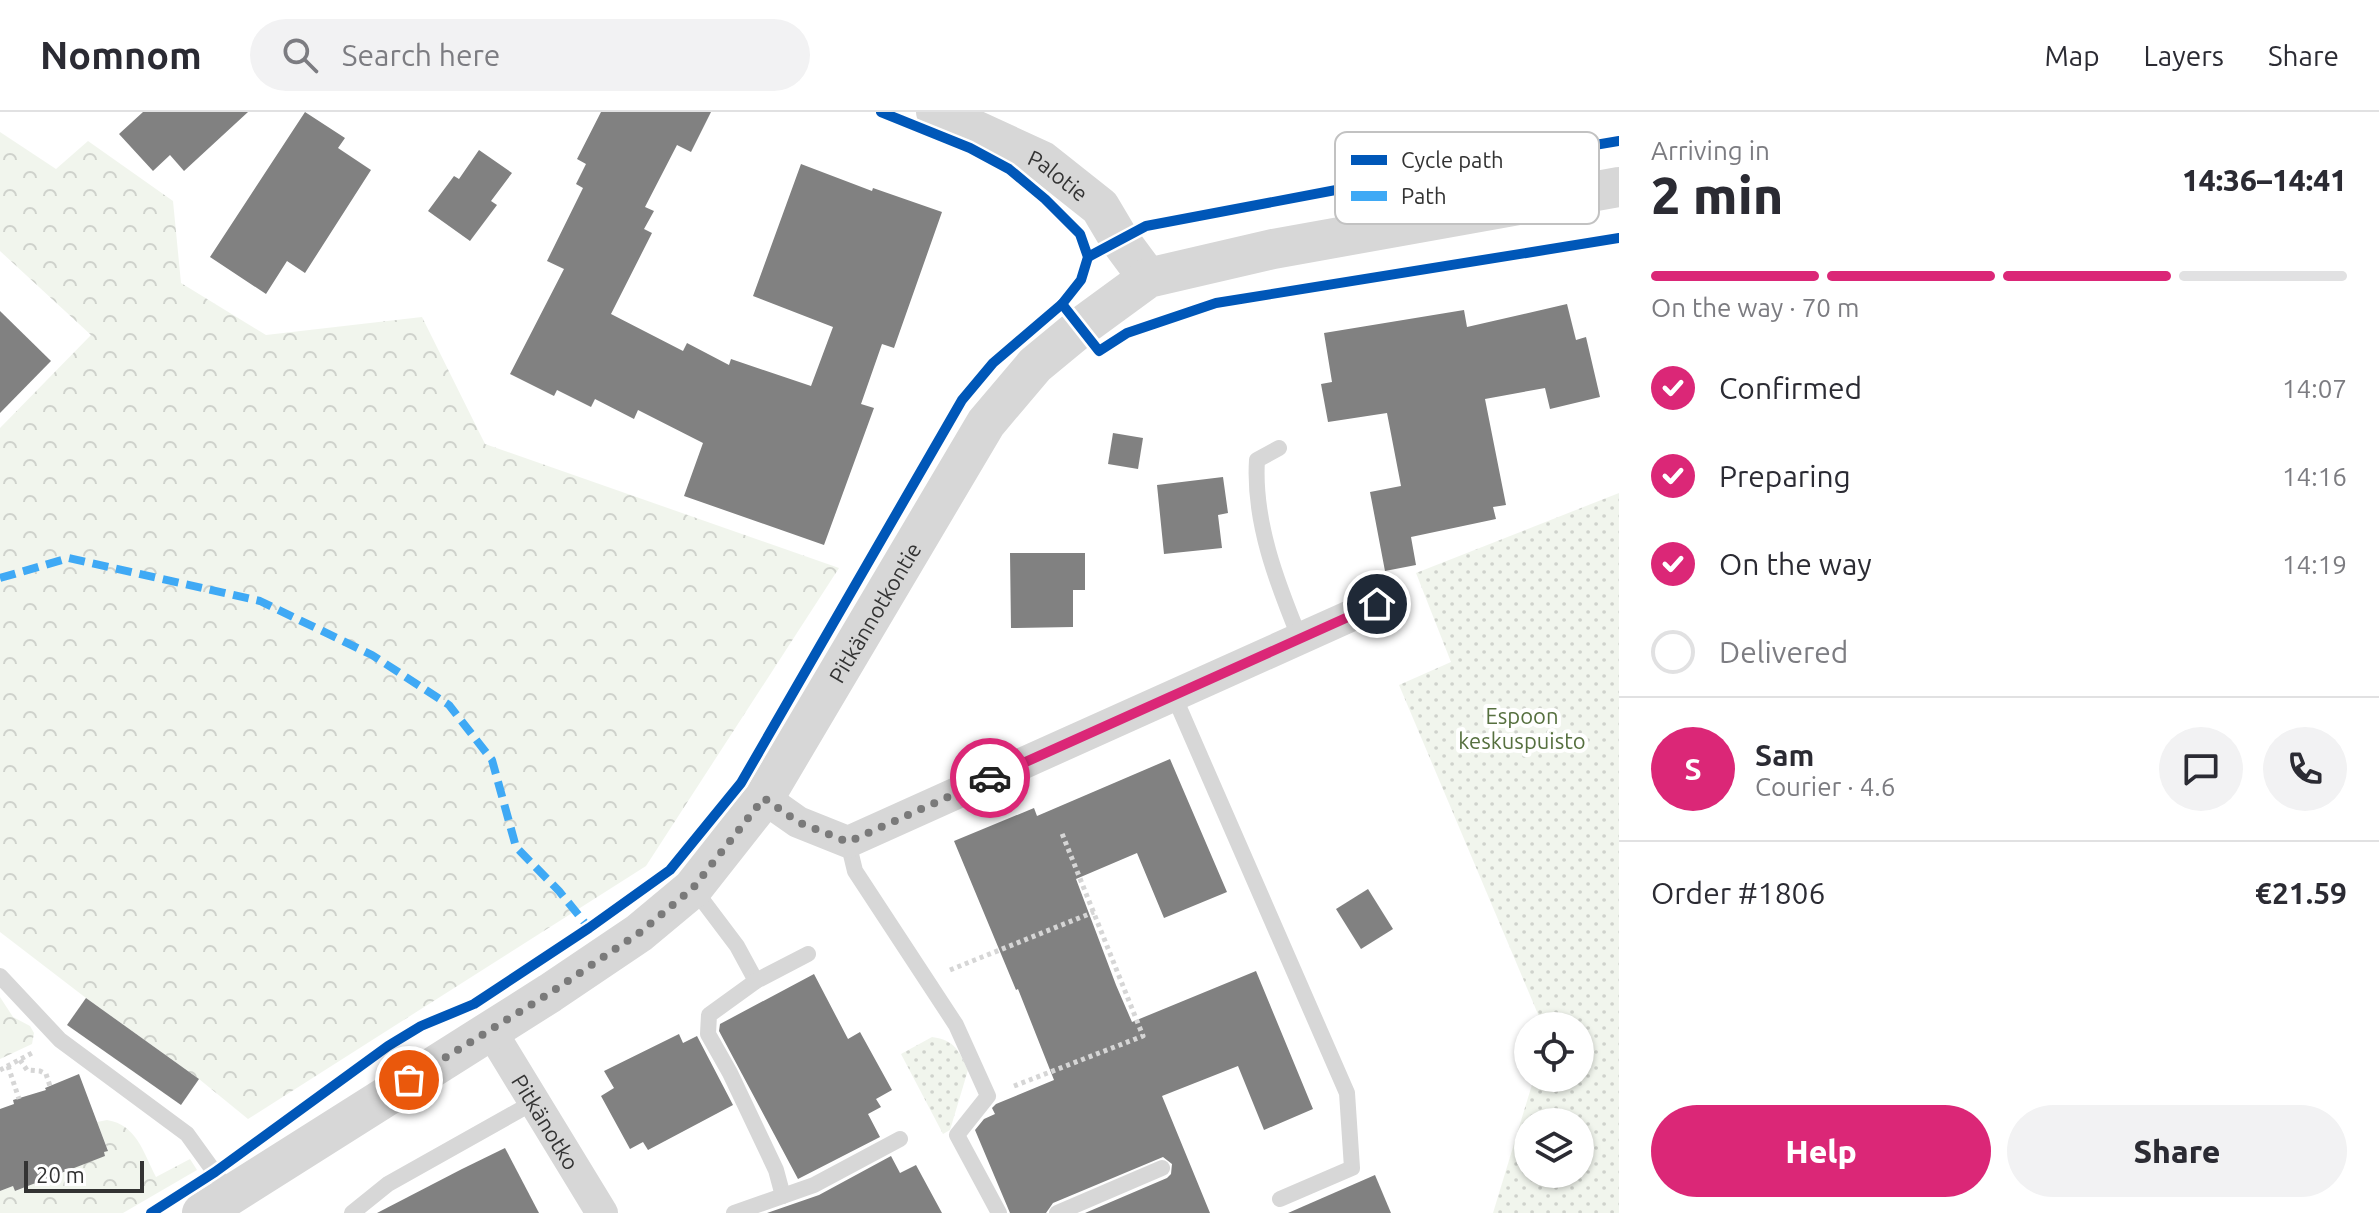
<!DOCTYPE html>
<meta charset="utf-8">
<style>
:root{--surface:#fff;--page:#f2f2f3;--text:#2b2b33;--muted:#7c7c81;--line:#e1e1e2;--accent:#db2777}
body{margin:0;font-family:Ubuntu,sans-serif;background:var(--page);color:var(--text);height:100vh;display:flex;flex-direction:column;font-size:30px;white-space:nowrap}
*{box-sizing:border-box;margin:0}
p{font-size:26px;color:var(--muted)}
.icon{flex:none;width:44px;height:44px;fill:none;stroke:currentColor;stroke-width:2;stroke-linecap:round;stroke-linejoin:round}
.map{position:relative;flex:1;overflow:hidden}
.side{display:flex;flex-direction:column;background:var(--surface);width:760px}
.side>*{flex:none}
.fabs{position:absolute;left:1514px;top:900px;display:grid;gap:16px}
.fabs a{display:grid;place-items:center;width:80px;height:80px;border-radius:50%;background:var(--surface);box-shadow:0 2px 6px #0004;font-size:40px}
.scale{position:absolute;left:24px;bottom:20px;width:120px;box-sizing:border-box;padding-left:8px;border:4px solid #333;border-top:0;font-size:22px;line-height:28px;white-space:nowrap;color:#333;-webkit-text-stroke:6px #fff;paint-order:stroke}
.pin{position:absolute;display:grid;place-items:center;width:68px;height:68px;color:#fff;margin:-34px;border:4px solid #fff;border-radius:50%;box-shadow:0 2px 8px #0007}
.courier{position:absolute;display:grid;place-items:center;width:80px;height:80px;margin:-40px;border:6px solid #db2777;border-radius:50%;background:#fff;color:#222;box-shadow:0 2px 10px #0007}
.summary em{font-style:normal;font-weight:800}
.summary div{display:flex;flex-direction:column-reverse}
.summary{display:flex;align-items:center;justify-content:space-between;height:136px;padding:0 32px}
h1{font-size:52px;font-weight:800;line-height:60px}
.bar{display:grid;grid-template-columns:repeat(4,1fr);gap:12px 8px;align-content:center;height:96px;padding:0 32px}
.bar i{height:10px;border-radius:6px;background:var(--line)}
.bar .selected{background:var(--accent)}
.bar p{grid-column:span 4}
.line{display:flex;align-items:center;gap:20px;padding:0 32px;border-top:2px solid var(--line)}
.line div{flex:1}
.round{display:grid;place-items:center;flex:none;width:84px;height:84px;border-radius:42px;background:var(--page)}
ol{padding:0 32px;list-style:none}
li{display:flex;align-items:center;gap:24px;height:88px}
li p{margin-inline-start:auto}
li .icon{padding:8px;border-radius:50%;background:var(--accent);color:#fff;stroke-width:4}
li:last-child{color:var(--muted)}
li i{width:44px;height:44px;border:4px solid var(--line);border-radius:50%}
.primary-button{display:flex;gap:16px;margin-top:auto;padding:16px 32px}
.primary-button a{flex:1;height:92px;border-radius:48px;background:var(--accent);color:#fff;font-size:32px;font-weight:800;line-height:92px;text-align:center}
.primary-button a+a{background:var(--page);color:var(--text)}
header{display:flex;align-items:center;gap:48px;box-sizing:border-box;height:112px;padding:0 40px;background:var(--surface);border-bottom:2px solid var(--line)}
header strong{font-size:38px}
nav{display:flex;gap:44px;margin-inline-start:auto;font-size:28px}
.search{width:560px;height:72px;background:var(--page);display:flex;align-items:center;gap:20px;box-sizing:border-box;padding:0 28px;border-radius:44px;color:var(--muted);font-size:30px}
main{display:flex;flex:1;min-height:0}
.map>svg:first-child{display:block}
</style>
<header>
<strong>Nomnom</strong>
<div class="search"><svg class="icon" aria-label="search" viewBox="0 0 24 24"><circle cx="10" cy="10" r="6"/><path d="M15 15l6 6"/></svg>Search here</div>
<nav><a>Map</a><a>Layers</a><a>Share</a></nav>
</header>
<main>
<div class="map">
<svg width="1619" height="1101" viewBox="0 0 1619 1101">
<defs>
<pattern id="forest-crowns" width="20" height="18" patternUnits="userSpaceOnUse" patternTransform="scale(2)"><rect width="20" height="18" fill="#f1f5ed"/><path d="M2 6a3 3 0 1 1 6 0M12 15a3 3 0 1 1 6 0" fill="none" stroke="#cfd2cc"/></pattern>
<pattern id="park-dots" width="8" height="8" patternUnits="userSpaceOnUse" patternTransform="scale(2)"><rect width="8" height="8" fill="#f1f5ed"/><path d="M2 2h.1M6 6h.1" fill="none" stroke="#cfd2cc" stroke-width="1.8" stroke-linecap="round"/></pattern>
</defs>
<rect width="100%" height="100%" fill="#fff"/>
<!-- forest -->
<g fill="url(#forest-crowns)">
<path d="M0,20L56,57L88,29L173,89L181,171L266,223L422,205L485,332L839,456L646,754L248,1007L199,967L86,886L0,820V316L91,223L0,139Z"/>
<path d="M0,885L13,905L30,914L34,921L32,932L0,947Z"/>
<path d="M107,1008C137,1013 143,1040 156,1065L190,1047L197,1058L123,1101H0V1079L13,1074L16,1079L30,1073L29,1069L64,1061L63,1057L105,1044L104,1040L108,1038L97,1010Z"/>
</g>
<!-- park -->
<g fill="url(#park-dots)" fill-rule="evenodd">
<path d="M1619,381V1101H1493L1534,966H1580V914H1543L1399,573L1451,550L1416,461ZM1528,1010H1580V1062H1528Z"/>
<path d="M932,925C955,928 959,939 968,958L950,1018L943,1022L901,942Z"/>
</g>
<!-- building -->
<g fill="#818181">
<path d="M143,0H248L184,59L170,43L153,59L119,22Z"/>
<path d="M305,0L345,26L338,36L371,58L305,161L287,149L266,182L210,145Z"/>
<path d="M601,0H711L691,40L677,33L645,95L654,99L644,117L652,121L611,202L683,239L687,231L729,253L731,247L811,274L833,215L753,184L801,52L872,79L873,76L942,100L894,236L882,232L861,292L874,296L824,433L684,384L703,331L638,298L634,307L595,287L591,295L557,278L554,284L510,262L564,157L547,149L583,76L576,72L586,52L577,47Z"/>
<path d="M479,38L512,61L491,89L497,93L470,129L428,99L454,64L459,67Z"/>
<path d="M1567,192L1576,228L1586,225L1600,285L1550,297L1545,276L1485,287L1506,393L1493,395L1496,407L1411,425L1416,453L1385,459L1370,380L1401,374L1387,301L1328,310L1321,272L1332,270L1324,221L1464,198L1467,215Z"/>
<path d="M0,199L51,249L0,301Z"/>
<path d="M1113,321L1143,326L1138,357L1108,352Z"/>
<path d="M1223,365L1228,401L1218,403L1222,436L1164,442L1157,373Z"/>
<path d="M1010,441H1085V478H1073V515L1011,516Z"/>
<path d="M1170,647L1227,780L1164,806L1137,741L1076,767L1116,873L1132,910L1256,859L1313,997L1264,1018L1238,954L1162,984L1210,1101H1085L1167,1066L1171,1062L1172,1052L1163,1045L1053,1091L1046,1101H1010L975,1018L984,1007L995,1002L992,996L996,992L1054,968L1018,877L1016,878L954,729L1034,696L1037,704Z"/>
<path d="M1368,777L1393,817L1361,837L1336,797Z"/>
<path d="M814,862L848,927L860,920L892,978L876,987L881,995L868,1002L880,1025L798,1067L719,919L720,912Z"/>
<path d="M86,886L199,967L181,993L67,913Z"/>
<path d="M679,922L683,931L697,924L733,993L648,1038L643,1030L630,1037L601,984L614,976L604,959Z"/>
<path d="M79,962L108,1039L104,1040L105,1044L15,1079L13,1074L0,1079V997L14,992L13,988L46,978L45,976Z"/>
<path d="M505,1036L539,1101H377L462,1057Z"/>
<path d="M891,1044L900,1061L916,1053L942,1101H767L819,1083Z"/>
<path d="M1375,1063L1391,1101H1288Z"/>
</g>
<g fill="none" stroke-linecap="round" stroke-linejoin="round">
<!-- path -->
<g stroke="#d6d6d6" stroke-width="5" stroke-dasharray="4 4" stroke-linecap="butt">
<path d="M950,858L1094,800"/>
<path d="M20,948L27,958L40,959L46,962L50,974"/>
<path d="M8,954L19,987"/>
<path d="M0,958L34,940"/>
<path d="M1014,974L1143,924L1061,719"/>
</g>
<!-- service -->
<g stroke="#d7d7d7" stroke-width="16">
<path d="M1279,336L1257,348C1253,409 1277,471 1300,527"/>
<path d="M1174,584L1347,981L1352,1056L1280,1087"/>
<path d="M848,730L855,759L956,913L988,984L957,1023L999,1101"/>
<path d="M694,777L737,834L756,869"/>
<path d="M0,864L60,928L187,1022L231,1083"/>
<path d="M783,1084L776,1058L730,961L708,922L709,903L756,869L808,842"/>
<path d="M352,1101L388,1072L534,990"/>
<path d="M734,1101L814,1073L900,1027"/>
<path d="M1057,1101L1162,1056"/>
</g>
<!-- minor -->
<g stroke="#d7d7d7" stroke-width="32">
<path d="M764,686L798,710L848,730L1377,492"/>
<path id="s1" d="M491,919L602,1101"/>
</g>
<!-- tertiary -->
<g stroke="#d7d7d7" stroke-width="40">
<path id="s2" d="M936,0L1042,49L1100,95L1119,127L1148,166"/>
<path id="s3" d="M202,1101L550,881L639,821L693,776L764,686L986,311L1035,253L1081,215L1148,166L1273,137L1619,75"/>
</g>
<!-- quiet -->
<path stroke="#3fa9f5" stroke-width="8" stroke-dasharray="16 8" stroke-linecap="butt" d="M0,466L69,446L260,489L372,543L449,593L492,648L516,735L559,779L589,816"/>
<!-- cycleway casing -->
<g stroke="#fff" stroke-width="15">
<g id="cycleway">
<path d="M1088,145L1146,114L1399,66L1619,29"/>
<path d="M1062,192L1099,239L1127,221L1216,191L1619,126"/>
<path d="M151,1101L215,1060L388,934L421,914L474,892L589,816L670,758L741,671L962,288L993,251L1062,192L1081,168L1088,145L1080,122L1045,87L1009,57L970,36L881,0"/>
</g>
</g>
<!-- cycleway -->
<use href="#cycleway" stroke="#0057b8" stroke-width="10"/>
</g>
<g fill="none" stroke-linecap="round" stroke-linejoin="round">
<!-- done -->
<path stroke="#7a7a7a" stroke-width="8" stroke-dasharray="0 14.4" d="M409,968L550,881L639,821L693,776L764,686L798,710L848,730L990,666"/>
<!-- route -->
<path stroke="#db2777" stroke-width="10" d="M990,666L1377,492"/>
</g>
<g text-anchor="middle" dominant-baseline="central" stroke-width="8" stroke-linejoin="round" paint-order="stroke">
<!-- street labels -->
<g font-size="22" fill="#333" stroke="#fff">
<text stroke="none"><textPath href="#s2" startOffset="138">Palotie</textPath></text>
<text stroke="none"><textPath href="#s3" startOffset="920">Pitkännotkontie</textPath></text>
<text stroke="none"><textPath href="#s1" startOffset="106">Pitkänotko</textPath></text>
</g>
<!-- park labels -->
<g font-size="22" fill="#56703f" stroke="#fff">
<text x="1522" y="603">Espoon<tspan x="1522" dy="25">keskuspuisto</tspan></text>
</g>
</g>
<!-- legend -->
<rect x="1335" y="20" width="264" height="92" rx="12" fill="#fff" stroke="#c2c2c2" stroke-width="2"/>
<rect x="1351" y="43" width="36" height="10" fill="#0057b8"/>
<rect x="1351" y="79" width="36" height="10" fill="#3fa9f5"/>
<g font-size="22" fill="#333">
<text x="1401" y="56">Cycle path</text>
<text x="1401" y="92">Path</text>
</g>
</svg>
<div class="fabs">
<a><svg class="icon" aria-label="locate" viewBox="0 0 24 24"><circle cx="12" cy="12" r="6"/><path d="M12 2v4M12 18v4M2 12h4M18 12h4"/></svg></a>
<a><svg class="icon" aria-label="layers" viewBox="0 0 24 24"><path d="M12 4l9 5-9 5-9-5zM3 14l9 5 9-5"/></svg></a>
</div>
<div class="scale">20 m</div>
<div class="pin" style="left:409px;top:968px;background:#ea580c"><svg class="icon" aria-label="bag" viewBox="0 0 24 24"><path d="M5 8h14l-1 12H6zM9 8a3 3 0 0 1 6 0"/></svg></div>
<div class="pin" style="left:1377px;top:492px;background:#1f2937"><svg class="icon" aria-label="home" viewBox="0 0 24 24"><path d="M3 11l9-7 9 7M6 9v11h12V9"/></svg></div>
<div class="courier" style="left:990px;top:666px"><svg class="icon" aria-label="car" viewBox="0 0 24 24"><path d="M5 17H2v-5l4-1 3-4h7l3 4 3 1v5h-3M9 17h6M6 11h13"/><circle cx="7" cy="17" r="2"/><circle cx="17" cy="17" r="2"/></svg></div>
</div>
<section class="side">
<div class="summary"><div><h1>2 min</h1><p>Arriving in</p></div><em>14:36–14:41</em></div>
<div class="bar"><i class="selected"></i><i class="selected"></i><i class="selected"></i><i></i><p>On the way · 70 m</p></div>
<ol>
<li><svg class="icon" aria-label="check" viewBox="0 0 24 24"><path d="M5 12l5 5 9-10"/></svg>Confirmed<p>14:07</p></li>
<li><svg class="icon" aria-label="check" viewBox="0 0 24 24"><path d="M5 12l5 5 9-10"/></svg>Preparing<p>14:16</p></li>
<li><svg class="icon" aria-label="check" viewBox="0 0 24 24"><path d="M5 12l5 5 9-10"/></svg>On the way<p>14:19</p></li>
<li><i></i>Delivered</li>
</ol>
<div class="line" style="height:144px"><b class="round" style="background:var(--accent);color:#fff">S</b><div><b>Sam</b><p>Courier · 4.6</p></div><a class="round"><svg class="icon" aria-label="chat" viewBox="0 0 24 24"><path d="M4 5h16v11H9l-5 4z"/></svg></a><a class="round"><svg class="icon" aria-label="phone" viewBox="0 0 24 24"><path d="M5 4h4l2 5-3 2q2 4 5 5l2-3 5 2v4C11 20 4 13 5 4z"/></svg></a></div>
<div class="line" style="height:104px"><div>Order #1806</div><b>€21.59</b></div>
<div class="primary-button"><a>Help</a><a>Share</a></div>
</section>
</main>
